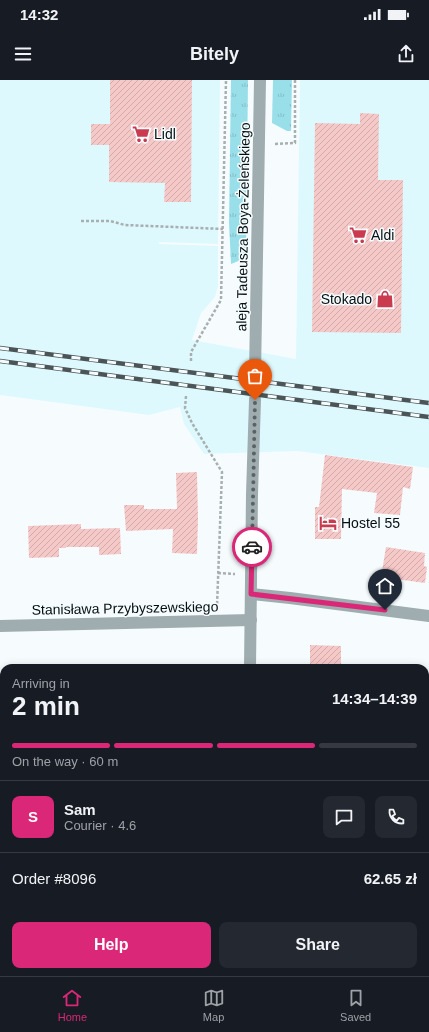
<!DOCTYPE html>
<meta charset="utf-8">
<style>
:root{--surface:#171b24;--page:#242831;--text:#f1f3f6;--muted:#9ea1a6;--line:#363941;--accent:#db2777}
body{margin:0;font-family:Arial,sans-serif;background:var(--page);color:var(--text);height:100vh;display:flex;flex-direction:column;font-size:15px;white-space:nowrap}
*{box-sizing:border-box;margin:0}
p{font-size:13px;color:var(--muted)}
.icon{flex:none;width:22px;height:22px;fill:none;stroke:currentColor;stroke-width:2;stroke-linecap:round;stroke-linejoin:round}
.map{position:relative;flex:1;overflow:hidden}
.sheet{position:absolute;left:0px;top:584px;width:429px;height:312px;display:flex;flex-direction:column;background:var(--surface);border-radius:12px 12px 0 0;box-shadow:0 2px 10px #0003}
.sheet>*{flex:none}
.pin{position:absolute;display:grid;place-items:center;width:34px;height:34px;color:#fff;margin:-41px -17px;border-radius:50% 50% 50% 0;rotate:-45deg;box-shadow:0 0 4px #0007}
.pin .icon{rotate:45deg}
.courier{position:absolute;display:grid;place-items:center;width:40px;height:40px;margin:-20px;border:3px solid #db2777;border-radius:50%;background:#fff;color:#222;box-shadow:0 1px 5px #0007}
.summary em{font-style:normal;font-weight:600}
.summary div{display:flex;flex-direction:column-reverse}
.summary{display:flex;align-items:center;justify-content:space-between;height:68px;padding:0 12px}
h1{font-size:26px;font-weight:600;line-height:30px}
.bar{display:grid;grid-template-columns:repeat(4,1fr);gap:6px 4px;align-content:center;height:48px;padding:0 12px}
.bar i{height:5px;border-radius:3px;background:var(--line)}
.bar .current{background:var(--accent)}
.bar p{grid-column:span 4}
.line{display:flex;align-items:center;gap:10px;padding:0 12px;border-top:1px solid var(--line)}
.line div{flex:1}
.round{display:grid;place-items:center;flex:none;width:42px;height:42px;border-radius:8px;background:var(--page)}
.cta{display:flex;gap:8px;margin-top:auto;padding:8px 12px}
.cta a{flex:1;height:46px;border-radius:8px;background:var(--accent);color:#fff;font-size:16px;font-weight:600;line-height:46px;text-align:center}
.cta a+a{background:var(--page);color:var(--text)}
.status{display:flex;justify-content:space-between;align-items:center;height:28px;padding:0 20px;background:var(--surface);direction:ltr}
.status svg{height:11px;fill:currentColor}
header{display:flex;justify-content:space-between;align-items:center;height:52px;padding:0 12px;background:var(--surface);font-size:18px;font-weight:600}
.menu{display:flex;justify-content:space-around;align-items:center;height:56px;border-top:1px solid var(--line);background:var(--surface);font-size:11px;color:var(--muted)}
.menu a{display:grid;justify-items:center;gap:2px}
.menu .current{color:var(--accent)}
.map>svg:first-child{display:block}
</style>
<div class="status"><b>14:32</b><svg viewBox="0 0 49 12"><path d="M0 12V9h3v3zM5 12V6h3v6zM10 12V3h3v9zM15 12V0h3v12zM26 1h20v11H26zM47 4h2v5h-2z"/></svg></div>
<header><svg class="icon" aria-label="menu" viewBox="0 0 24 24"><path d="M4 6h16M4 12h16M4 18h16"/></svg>Bitely<svg class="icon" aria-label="share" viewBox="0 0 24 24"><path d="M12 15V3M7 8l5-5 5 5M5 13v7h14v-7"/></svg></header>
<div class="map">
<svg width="429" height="896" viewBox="0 0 429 896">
<defs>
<pattern id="grass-tufts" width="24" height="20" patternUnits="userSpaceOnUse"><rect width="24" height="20" fill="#99dfea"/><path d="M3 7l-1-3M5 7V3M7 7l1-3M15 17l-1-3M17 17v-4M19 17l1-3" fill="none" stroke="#82bec8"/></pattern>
<pattern id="building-hatch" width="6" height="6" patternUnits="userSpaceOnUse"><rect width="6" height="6" fill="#f6c9c9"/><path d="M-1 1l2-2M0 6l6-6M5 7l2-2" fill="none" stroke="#d1abac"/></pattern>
</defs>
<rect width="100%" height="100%" fill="#f6fcfe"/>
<!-- built -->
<g fill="#def9fd">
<path d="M0,0H220L218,164L159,162V164L218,166V206L215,217L201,233L192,260L296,279L300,0H429V388L297,371L204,374L184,344L180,327L149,335L0,315Z"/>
<path d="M0,768H4V892H209V896H0Z"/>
</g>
<!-- grass -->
<g fill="url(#grass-tufts)">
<path d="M231,0H248L246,178L231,184L229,143Z"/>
<path d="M273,0H292L291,51H287L272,43Z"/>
</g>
<!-- building -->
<g fill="url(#building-hatch)">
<path d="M110,0H192L191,122H164L165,103L109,102V65H91V44H110Z"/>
<path d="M360,33L379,34L378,100H403L401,253L312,252L315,43L360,44Z"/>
<path d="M325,375L413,387L410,409L403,407L400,435L374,433L377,413L342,409L341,459H315V427H319Z"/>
<path d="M197,392L198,439L197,474L172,473L173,449L126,451L124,425H144V429H177L176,393Z"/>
<path d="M81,444V449L120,448L121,474L99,475V467H66V468H59V477L29,478L28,446Z"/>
<path d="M386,467L425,473L424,486L427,487L425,503L381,497Z"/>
<path d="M310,565L341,566V588H310Z"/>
</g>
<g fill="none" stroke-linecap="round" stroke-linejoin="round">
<!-- tertiary-tunnel -->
<path stroke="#d2d8da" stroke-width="12" stroke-dasharray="12 6" stroke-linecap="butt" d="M255,320V294"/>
<!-- path -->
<g stroke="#a7afb1" stroke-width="2.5" stroke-dasharray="3 2" stroke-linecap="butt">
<path d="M275,64L295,63V0"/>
<path d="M81,141H110L125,145L223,149"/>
<path d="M191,281V272L221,220L226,0"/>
<path d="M186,316L185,328L192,343L222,392L217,526"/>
<path d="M218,493L235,494"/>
<path d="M0,887L4,888"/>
<path d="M18,892L24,896"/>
<path d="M55,896V892"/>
<path d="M179,896V892"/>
</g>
<!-- service -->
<path stroke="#9fadb0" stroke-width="9" d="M0,810H4"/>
<!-- minor -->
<g stroke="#9fadb0" stroke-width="12">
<path d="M251,514L290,518L429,536"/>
<path d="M0,546L251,540"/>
</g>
<!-- tertiary -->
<g stroke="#9fadb0" stroke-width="12">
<path d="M255,294L260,0"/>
<path d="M250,588L252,414L255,320"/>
<path d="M247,896V892"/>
</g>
<!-- rail casing -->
<g stroke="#4b5456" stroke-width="4.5">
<g id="rail">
<path d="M0,268L429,323"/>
<path d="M0,281L429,337"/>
</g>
</g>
<!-- rail -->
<use href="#rail" stroke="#f6fcfe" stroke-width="3" stroke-dasharray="9" stroke-linecap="butt"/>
</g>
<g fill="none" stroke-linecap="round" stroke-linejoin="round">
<!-- done -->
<path stroke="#596264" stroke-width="4" stroke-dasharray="0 7.2" d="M252,467L255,320"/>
<!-- route -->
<path stroke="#db2777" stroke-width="5" d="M252,467L251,514L385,530"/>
</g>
<!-- icons -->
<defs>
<g id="supermarket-bare" transform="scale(1.38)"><path d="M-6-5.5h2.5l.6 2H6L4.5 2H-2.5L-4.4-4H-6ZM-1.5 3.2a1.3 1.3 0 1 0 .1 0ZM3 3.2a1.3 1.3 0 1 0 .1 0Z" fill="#cb3b4f" stroke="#f6fcfe" stroke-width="2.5" paint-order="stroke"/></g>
<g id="shop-bare" transform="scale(1.38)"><path d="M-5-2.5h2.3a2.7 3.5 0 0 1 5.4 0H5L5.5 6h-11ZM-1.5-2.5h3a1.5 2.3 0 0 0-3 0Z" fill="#cb3b4f" stroke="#f6fcfe" stroke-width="2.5" paint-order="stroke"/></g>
<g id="hotel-bare" transform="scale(1.38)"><path d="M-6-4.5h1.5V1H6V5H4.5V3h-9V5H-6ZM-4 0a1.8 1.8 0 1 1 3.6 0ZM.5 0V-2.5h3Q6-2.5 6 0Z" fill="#cb3b4f" stroke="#f6fcfe" stroke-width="2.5" paint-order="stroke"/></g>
</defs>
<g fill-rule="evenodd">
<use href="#supermarket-bare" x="141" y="54"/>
<use href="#supermarket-bare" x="358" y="155"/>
<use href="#shop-bare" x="385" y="219"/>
<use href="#hotel-bare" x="328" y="443"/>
</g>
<g text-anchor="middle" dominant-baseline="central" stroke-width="3" stroke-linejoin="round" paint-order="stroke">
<!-- poi labels -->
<g font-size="14" fill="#040f11" stroke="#f6fcfe" text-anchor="start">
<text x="154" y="54">Lidl</text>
<text x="371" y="155">Aldi</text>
<text x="372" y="219" text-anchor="end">Stokado</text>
<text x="341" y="443">Hostel 55</text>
</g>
<!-- street labels -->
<g font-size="14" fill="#040f11" stroke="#f6fcfe">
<text transform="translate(243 147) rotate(-89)">aleja Tadeusza Boya-Żeleńskiego</text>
<text transform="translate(125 528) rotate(-1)">Stanisława Przybyszewskiego</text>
</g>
</g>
</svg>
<div class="pin" style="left:255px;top:320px;background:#ea580c"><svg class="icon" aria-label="bag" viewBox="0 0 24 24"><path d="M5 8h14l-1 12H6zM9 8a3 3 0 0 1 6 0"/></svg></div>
<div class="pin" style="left:385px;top:530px;background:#1f2937"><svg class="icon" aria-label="home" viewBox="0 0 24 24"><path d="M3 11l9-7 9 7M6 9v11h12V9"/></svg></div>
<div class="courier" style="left:252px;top:467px"><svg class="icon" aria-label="car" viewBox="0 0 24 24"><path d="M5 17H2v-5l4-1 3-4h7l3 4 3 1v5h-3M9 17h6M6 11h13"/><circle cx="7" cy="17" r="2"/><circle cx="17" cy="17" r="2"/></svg></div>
<section class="sheet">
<div class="summary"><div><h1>2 min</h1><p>Arriving in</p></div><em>14:34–14:39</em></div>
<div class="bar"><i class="current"></i><i class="current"></i><i class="current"></i><i></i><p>On the way · 60 m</p></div>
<div class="line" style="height:72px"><b class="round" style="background:var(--accent);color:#fff">S</b><div><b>Sam</b><p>Courier · 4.6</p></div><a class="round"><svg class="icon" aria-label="chat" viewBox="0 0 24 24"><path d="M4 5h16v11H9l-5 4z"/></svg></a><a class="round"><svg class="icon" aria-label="phone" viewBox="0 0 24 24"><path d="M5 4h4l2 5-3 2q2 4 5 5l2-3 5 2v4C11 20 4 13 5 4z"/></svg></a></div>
<div class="line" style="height:52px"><div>Order #8096</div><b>62.65 zł</b></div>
<div class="cta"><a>Help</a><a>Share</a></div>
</section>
</div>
<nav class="menu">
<a class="current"><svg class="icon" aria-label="home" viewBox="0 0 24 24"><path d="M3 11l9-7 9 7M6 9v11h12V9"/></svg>Home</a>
<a><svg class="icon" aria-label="map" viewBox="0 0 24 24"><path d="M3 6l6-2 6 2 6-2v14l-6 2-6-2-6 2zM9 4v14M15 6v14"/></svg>Map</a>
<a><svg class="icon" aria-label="saved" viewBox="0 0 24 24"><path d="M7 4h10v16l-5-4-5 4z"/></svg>Saved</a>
</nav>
